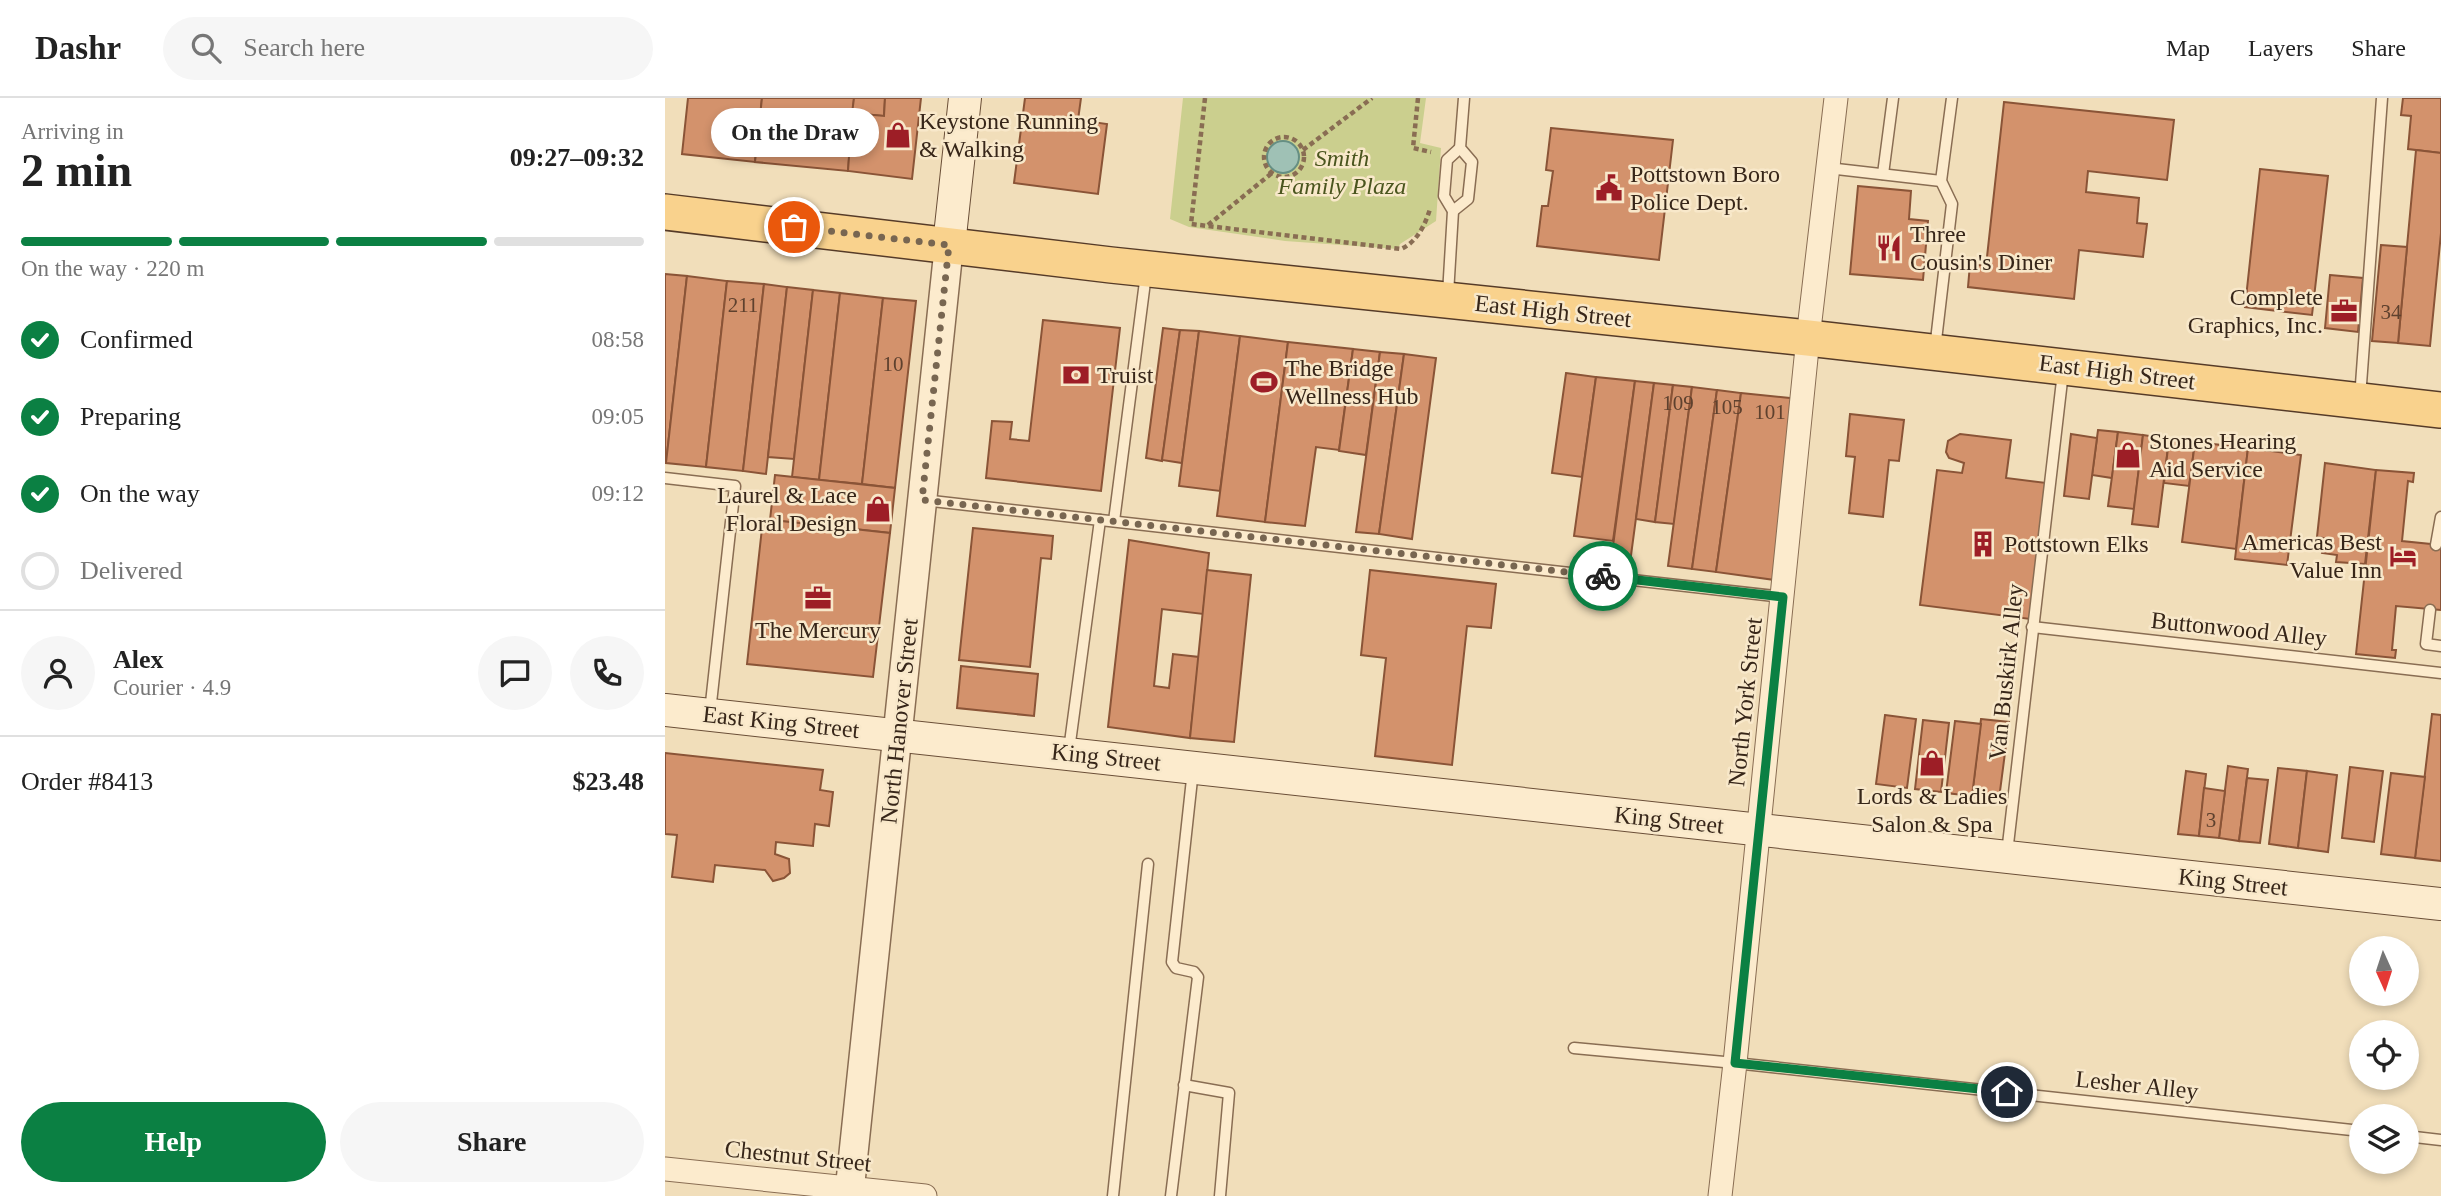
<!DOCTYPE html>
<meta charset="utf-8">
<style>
:root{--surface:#fff;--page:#f6f6f6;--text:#222;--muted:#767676;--line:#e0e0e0;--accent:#0b8043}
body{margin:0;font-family:"Times New Roman",serif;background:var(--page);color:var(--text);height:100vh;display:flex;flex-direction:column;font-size:26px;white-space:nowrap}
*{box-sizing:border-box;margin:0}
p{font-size:23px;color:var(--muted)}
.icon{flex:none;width:38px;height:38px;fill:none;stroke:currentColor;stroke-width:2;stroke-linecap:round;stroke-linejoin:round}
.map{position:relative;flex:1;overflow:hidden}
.side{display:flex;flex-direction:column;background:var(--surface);width:665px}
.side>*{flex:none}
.needle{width:46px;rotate:177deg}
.buttons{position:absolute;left:1684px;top:838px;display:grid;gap:14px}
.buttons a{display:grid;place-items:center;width:70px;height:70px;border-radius:50%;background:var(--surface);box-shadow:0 4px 10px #0003;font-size:35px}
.pin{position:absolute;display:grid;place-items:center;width:60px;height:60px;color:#fff;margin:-30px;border:4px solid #fff;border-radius:50%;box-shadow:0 2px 7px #0007}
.courier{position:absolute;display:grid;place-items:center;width:70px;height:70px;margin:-35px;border:5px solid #0b8043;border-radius:50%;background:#fff;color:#222;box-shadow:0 2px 9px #0007}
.bubble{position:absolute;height:49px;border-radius:24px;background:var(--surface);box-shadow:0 4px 10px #0003;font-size:23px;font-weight:700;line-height:49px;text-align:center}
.overview em{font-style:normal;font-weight:700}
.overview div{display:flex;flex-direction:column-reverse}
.overview{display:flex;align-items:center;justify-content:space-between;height:119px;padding:0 21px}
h1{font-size:46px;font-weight:700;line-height:52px}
.bar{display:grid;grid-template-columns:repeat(4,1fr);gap:10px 7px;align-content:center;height:84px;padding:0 21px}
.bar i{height:9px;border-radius:5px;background:var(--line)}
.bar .active{background:var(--accent)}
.bar p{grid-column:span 4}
.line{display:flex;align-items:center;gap:18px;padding:0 21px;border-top:2px solid var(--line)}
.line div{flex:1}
.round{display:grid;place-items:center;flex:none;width:74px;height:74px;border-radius:37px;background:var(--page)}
ol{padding:0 21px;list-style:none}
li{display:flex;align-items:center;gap:21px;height:77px}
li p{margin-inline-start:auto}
li .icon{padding:7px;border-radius:50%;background:var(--accent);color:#fff;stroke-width:4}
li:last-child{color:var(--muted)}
li i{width:38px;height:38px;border:4px solid var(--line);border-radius:50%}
.button{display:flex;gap:14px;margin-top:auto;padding:14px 21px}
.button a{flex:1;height:80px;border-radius:42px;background:var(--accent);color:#fff;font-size:28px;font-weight:700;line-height:80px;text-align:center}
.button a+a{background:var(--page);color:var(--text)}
header{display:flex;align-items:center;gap:42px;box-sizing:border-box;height:98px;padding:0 35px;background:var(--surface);border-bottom:2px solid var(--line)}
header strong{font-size:33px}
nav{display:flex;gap:38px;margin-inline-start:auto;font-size:24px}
.search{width:490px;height:63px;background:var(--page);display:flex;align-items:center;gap:18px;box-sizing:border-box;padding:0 24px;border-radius:38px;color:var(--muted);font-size:26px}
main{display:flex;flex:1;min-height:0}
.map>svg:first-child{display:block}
</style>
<header>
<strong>Dashr</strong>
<div class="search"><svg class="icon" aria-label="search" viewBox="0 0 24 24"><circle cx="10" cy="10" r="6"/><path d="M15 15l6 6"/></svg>Search here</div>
<nav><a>Map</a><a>Layers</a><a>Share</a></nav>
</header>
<main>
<section class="side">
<div class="overview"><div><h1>2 min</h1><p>Arriving in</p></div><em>09:27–09:32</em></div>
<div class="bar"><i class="active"></i><i class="active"></i><i class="active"></i><i></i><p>On the way · 220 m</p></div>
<ol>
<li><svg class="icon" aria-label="check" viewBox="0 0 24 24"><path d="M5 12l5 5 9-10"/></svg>Confirmed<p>08:58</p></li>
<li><svg class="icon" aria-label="check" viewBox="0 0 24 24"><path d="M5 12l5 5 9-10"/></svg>Preparing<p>09:05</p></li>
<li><svg class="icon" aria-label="check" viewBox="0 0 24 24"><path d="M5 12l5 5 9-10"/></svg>On the way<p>09:12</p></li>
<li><i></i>Delivered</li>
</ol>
<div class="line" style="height:126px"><a class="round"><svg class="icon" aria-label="person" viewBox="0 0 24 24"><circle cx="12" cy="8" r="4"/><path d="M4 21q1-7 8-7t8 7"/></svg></a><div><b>Alex</b><p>Courier · 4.9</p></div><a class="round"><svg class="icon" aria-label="chat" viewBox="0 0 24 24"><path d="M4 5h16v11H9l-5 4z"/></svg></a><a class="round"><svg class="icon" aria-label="phone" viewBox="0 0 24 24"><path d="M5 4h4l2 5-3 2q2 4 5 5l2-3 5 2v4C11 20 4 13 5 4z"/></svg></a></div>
<div class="line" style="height:91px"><div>Order #8413</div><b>$23.48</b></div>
<div class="button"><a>Help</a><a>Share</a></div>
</section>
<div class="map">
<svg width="1776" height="1098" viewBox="0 0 1776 1098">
<rect width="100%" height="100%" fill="#f1deba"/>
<!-- green -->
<path fill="#cbcf8e" d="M518,0H761L755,45L776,50L771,123L735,146L733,151L620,143L524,129L505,121Z"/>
<!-- water -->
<circle fill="#9fc1b5" stroke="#668f83" stroke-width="2" cx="618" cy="59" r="16"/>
<!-- building -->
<g fill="#d3926c" stroke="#8a5437" stroke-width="2">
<path d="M23,0H97L90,64L17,56Z"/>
<path d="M97,0H189L183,73L90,64Z"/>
<path d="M189,0H220L219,18L187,15Z"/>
<path d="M220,0H256L247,81L183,73L187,15L219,18Z"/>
<path d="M360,0H416L413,22L442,26L433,96L349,85Z"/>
<path d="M1738,0H1776V55L1743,51L1746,18L1736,17Z"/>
<path d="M1339,4L1509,22L1502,82L1423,73L1421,94L1474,100L1472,125L1482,126L1478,159L1414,152L1409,201L1303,189L1305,166L1321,168Z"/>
<path d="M886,30L1008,42L994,162L872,148L877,108H883L888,73L881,72Z"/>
<path d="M1751,52L1776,55V135L1765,248L1733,245Z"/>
<path d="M1595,71L1663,78L1647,217L1580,209Z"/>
<path d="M1193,88L1246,93L1244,121L1263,123L1258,182L1185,176Z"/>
<path d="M1716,147L1742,149L1733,245L1707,243Z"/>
<path d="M0,176L22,178L1,365H0Z"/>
<path d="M1665,177L1698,180L1693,234L1660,230Z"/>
<path d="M22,178L62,183L41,369L1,365Z"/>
<path d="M62,183L99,186L78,373L41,369Z"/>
<path d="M99,186L122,189L101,376L78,373Z"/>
<path d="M122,189L148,192L129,361L103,359Z"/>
<path d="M148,192L175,195L154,382L127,379Z"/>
<path d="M175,195L218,200L197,386L154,382Z"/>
<path d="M218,200L251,203L230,390L197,386Z"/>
<path d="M378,222L455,230L436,393L321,380L327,323L347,324L345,341L364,343Z"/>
<path d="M498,230L515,232L497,363L481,360Z"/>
<path d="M515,232L534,233L517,365L497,362Z"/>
<path d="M534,233L575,238L555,393L514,388Z"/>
<path d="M575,238L623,244L600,424L552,418Z"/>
<path d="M623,244L688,251L674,352L651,349L640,428L600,424Z"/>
<path d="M688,251L715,254L701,357L674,353Z"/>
<path d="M715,254L739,256L714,436L691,434Z"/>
<path d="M739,256L771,260L747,441L714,436Z"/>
<path d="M901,275L931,279L917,379L887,375Z"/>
<path d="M931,279L970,283L948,443L909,438Z"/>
<path d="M970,283L989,285L965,465L946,463Z"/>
<path d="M989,285L1008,287L990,424L971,421Z"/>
<path d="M1008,287L1027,289L1009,426L990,424Z"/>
<path d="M1027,289L1052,292L1027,471L1003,468Z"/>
<path d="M1052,292L1076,295L1051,474L1027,471Z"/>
<path d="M1076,295L1134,301L1110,482L1051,474Z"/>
<path d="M1185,316L1239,322L1234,363L1224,362L1218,419L1184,415L1190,359L1181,358Z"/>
<path d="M1433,332L1453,334L1447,380L1427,377Z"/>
<path d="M1453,334L1478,337L1469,411L1443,408Z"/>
<path d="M1295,336L1346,342L1341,380L1382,385L1365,521L1255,507L1272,372L1297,375L1299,365L1284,360L1281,354L1283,343Z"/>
<path d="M1406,336L1432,340L1424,401L1399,398Z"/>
<path d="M1478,337L1504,341L1493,429L1467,426Z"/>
<path d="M1504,341L1530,344L1524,388L1499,385Z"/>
<path d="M1530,344L1583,350L1571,451L1517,444Z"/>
<path d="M1583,350L1636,357L1622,467L1570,461Z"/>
<path d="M1660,365L1711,372L1700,466L1671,464L1672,457L1657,455L1659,440L1652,439Z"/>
<path d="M1711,372L1749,375L1748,384L1743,383L1737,443L1776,447V512L1731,508L1727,552H1731L1730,560L1691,556Z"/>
<path d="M110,377L230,390L225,435L105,422Z"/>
<path d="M98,421L225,435L208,579L82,566Z"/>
<path d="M308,430L388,438L386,461L376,460L365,569L294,562Z"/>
<path d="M464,442L544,455L538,516L497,511L489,588L504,590L508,556L534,559L525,640L443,629Z"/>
<path d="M542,472L586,477L569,644L525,640Z"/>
<path d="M705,472L831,486L826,530L802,528L787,667L710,658L721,560L696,557Z"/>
<path d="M296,568L373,576L369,618L292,610Z"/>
<path d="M1767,616L1776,617V763L1750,760Z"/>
<path d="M1220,617L1251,621L1242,690L1211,686Z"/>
<path d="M1316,621L1344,624L1334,701L1307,698Z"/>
<path d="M1258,622L1284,625L1276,694L1250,691Z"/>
<path d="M1290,623L1316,626L1307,698L1281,695Z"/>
<path d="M0,655L158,672L155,692L168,694L164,728L150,726L148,748L111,744L110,756L124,761L125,775L119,780L108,783L100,772L50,767L48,784L7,779L12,737L0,736Z"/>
<path d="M1563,668L1583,671L1574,743L1554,740Z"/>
<path d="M1685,669L1718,673L1709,744L1677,740Z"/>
<path d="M1613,670L1642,673L1633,750L1604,746Z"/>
<path d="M1521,673L1541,676L1534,738L1513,736Z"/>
<path d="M1642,673L1672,677L1663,754L1633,750Z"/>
<path d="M1726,675L1760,679L1750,760L1716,756Z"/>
<path d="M1582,680L1603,682L1595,745L1574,743Z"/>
<path d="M1539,690L1560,693L1554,740L1534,738Z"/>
</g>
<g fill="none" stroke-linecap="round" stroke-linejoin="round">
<!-- service casing -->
<g stroke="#896d53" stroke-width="13">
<g id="service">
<path d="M1163,70L1276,83"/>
<path d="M1218,76L1228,0"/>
<path d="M788,113L803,101L807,64L795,50L799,0"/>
<path d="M783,196L788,113L779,98L782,62L795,50"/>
<path d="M1270,251L1287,106L1276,83L1287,0"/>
<path d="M1695,300L1717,0"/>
<path d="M0,380L70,388L45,614"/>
<path d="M258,402L1118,499"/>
<path d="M449,423L481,176"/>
<path d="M1771,447L1776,419"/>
<path d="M1765,512L1761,546L1776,548"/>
<path d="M1367,529L1776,575"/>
<path d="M404,652L435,422"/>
<path d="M1342,755L1398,274"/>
<path d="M909,950L1070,965L1696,1033"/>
<path d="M519,987L564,995L555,1098"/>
<path d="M1741,1038L1776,1042"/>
<path d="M448,1098L483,766"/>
<path d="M506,1098L533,879L529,874L511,870L507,864L528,672"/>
</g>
</g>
<!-- minor casing -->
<g stroke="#896d53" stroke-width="25">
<g id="minor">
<path d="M0,1071L260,1098"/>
<path d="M1055,1098L1070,965L1143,240L1171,0"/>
</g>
</g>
<!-- tertiary casing -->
<g stroke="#896d53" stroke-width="31">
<path id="tertiary" d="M184,1098L284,147"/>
</g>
<!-- secondary casing -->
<g stroke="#6a4e37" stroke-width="34">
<g id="secondary">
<path d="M284,147L300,0"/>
<path d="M0,612C593,672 1184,743 1776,806"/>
</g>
</g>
<!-- primary casing -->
<g stroke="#563b28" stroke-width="38">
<path id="primary" d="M0,114L446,167L1143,240L1776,312"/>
</g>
<!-- path -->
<g stroke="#896d53" stroke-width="4.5" stroke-dasharray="5 3.5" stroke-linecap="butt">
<path d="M540,0L526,126L736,151C752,144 760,127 765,111"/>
<path d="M753,0L748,50L766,54"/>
<circle cx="619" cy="59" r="20"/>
<path d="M638,52L707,0"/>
<path d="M543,127L607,75"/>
</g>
<!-- service -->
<use href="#service" stroke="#fcebcd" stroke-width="10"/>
<!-- minor -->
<use href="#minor" stroke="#fcebcd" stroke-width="23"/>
<!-- tertiary -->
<use href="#tertiary" stroke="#fcebcd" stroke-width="28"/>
<!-- secondary -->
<use href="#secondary" stroke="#fcebcd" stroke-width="32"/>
<!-- primary -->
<use href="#primary" stroke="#f9d28d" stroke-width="35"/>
</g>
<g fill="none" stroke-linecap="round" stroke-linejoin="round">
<!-- done -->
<path stroke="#786651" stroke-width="7" stroke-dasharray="0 12.6" d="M129,129L284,147L257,402L938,478"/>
<!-- route -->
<path stroke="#0b8043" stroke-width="9" d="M938,478L1118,499L1070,965L1342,994"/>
</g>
<!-- icons -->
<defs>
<g id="shop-bare" transform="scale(2.1)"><path d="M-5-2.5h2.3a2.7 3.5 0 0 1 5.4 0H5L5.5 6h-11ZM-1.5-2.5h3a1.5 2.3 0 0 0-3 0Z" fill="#9d1e26" stroke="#f8e8ca" stroke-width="2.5" paint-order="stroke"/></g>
<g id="civic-bare" transform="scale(2.1)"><path d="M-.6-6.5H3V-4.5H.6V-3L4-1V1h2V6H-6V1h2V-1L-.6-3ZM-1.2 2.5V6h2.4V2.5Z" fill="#9d1e26" stroke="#f8e8ca" stroke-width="2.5" paint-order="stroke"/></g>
<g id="restaurant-bare" transform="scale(2.1)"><path d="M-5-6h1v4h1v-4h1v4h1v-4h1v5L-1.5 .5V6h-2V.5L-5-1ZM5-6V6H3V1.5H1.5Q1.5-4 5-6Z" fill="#9d1e26" stroke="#f8e8ca" stroke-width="2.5" paint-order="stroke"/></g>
<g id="office-bare" transform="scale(2.1)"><path d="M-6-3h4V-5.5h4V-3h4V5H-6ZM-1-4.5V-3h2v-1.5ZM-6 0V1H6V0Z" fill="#9d1e26" stroke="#f8e8ca" stroke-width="2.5" paint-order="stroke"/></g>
<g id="bank-bare" transform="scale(2.1)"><path d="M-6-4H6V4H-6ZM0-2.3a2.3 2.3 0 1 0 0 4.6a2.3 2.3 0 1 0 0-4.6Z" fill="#9d1e26" stroke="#f8e8ca" stroke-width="2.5" paint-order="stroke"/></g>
<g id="stadium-bare" transform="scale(2.1)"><path d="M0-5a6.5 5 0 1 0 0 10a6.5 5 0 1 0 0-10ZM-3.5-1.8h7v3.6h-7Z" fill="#9d1e26" stroke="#f8e8ca" stroke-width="2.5" paint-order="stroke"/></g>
<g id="building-bare" transform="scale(2.1)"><path d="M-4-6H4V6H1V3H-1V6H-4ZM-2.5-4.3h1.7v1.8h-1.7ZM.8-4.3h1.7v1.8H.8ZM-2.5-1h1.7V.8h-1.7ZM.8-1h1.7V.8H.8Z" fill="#9d1e26" stroke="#f8e8ca" stroke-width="2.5" paint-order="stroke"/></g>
<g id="hotel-bare" transform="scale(2.1)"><path d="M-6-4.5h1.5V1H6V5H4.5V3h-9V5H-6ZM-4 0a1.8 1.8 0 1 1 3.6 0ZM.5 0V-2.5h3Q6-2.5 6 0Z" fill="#9d1e26" stroke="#f8e8ca" stroke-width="2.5" paint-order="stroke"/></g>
</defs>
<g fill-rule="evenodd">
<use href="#shop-bare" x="233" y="37"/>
<use href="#civic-bare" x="944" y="90"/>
<use href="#restaurant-bare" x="1224" y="150"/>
<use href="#office-bare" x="1679" y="213"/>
<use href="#bank-bare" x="411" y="277"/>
<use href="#stadium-bare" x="599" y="284"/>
<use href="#shop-bare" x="1463" y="357"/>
<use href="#shop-bare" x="213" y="411"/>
<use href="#building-bare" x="1318" y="446"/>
<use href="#hotel-bare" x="1738" y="458"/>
<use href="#office-bare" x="153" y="500"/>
<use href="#shop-bare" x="1267" y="665"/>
</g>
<g text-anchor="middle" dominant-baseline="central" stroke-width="5" stroke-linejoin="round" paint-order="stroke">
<!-- number labels -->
<g font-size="21" fill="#5e412e">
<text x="78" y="207">211</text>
<text x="1726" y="214">34</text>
<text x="228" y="266">10</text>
<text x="1013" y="305">109</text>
<text x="1062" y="309">105</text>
<text x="1105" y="314">101</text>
<text x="1546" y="722">3</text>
</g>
<!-- poi labels -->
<g font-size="24" fill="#372619" stroke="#f8e8ca" text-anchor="start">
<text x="254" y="23">Keystone Running<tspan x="254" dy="28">&amp; Walking</tspan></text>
<text x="965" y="76">Pottstown Boro<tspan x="965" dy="28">Police Dept.</tspan></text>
<text x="1245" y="136">Three<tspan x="1245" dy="28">Cousin's Diner</tspan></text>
<text x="1658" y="199" text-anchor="end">Complete<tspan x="1658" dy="28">Graphics, Inc.</tspan></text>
<text x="620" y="270">The Bridge<tspan x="620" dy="28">Wellness Hub</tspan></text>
<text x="432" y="277">Truist</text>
<text x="1484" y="343">Stones Hearing<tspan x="1484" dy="28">Aid Service</tspan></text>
<text x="192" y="397" text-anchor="end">Laurel &amp; Lace<tspan x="192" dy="28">Floral Design</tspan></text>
<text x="1717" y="444" text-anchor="end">Americas Best<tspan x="1717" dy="28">Value Inn</tspan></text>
<text x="1339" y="446">Pottstown Elks</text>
<text x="153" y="532" text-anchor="middle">The Mercury</text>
<text x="1267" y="698" text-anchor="middle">Lords &amp; Ladies<tspan x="1267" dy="28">Salon &amp; Spa</tspan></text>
</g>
<!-- park labels -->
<g font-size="24" font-style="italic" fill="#4a551e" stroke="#f8e8ca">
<text x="677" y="60">Smith<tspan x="677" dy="28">Family Plaza</tspan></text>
</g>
<!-- street labels -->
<g font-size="24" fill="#372619" stroke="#f8e8ca">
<text transform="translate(888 213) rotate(6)">East High Street</text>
<text transform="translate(1452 274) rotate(7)">East High Street</text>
<text transform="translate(1574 531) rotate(6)">Buttonwood Alley</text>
<text transform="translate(1341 574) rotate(-84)">Van Buskirk Alley</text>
<text transform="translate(1080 604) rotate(-84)">North York Street</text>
<text transform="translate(234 623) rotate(-84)">North Hanover Street</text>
<text transform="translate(116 624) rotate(6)">East King Street</text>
<text transform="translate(441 659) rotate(6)">King Street</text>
<text transform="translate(1004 722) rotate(6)">King Street</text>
<text transform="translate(1568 784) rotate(6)">King Street</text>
<text transform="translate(1472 987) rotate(6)">Lesher Alley</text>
<text transform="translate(133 1058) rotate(6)">Chestnut Street</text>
</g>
</g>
</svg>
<div class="buttons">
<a><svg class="needle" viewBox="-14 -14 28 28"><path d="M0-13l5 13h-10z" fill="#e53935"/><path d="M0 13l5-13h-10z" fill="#767676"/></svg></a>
<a><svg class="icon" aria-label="locate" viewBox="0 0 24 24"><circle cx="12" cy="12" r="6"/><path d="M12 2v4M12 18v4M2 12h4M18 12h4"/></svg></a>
<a><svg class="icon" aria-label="layers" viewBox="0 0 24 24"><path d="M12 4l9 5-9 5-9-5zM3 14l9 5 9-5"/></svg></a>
</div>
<div class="pin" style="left:129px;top:129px;background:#ea580c"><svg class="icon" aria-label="bag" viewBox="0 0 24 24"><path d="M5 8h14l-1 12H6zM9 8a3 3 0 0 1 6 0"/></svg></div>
<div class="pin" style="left:1342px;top:994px;background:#1f2937"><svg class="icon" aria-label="home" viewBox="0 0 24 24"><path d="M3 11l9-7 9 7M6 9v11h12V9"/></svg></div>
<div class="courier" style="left:938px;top:478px"><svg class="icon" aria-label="bike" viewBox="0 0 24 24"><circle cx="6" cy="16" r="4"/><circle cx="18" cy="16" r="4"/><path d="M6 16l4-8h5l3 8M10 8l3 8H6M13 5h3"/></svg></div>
<div class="bubble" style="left:46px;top:10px;width:168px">On the Draw</div>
</div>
</main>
